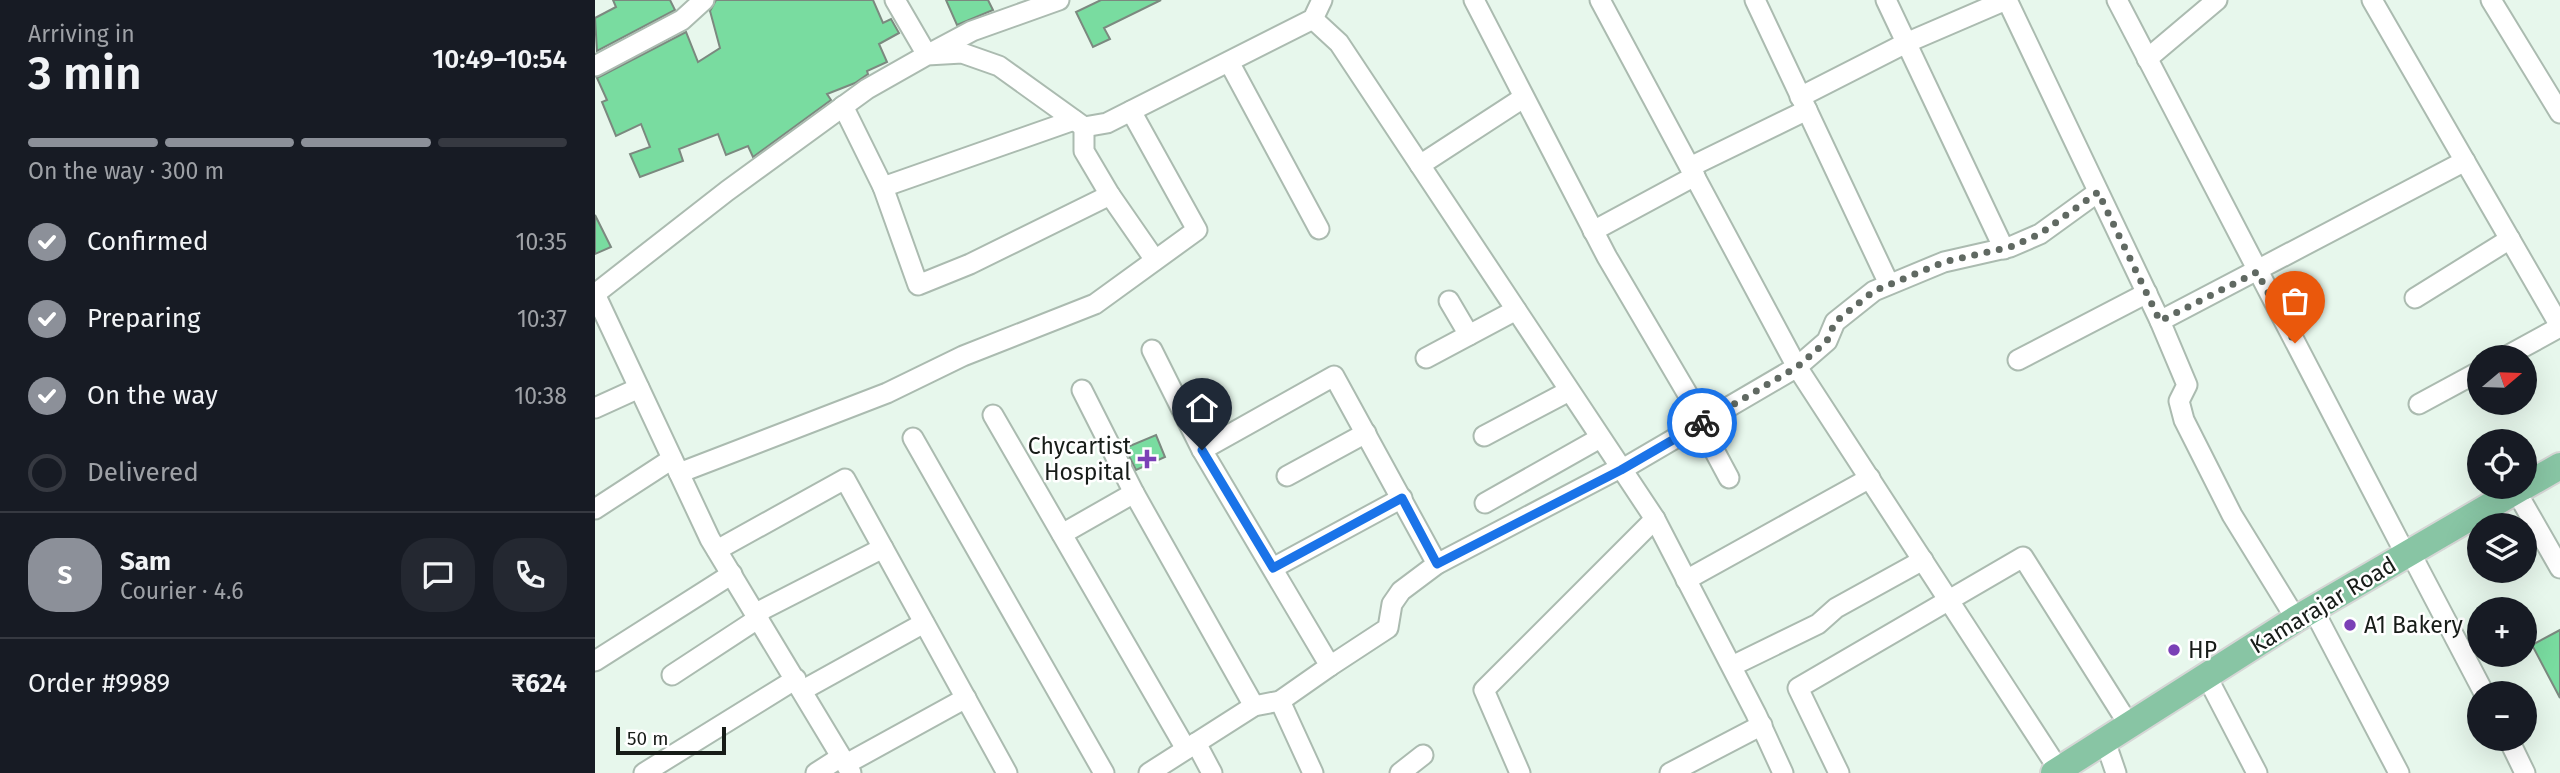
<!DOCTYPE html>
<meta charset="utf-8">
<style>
:root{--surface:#171b24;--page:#242831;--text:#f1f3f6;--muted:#9ea1a6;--line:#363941;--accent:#8c9099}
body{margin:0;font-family:"Fira Sans",sans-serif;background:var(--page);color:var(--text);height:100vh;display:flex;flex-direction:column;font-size:26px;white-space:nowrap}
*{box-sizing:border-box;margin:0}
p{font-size:23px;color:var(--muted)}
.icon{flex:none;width:38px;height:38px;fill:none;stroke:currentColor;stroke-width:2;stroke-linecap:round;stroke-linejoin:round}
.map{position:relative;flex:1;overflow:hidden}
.panel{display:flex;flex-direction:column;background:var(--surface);width:595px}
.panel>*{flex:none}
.needle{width:46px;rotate:71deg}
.controls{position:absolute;left:1872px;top:345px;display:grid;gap:14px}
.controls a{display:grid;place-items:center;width:70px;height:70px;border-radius:50%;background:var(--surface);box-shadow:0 7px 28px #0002;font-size:35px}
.scale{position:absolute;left:21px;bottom:18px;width:110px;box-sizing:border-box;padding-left:7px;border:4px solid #171c18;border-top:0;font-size:19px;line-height:24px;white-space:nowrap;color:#171c18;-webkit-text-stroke:5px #fff;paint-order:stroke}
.pin{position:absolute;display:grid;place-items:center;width:60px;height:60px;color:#fff;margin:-72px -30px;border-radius:50% 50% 50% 0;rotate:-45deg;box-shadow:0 0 7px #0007}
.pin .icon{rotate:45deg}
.courier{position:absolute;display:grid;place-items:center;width:70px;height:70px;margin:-35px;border:5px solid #1a73e8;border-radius:50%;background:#fff;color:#222;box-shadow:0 2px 9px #0007}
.overview em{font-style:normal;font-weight:600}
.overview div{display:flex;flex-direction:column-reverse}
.overview{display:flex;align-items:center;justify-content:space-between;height:119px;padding:0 28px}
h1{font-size:46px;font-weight:600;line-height:52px}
.bar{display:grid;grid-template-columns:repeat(4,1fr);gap:10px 7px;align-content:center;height:84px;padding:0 28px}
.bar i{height:9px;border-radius:5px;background:var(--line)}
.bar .current{background:var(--accent)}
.bar p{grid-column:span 4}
.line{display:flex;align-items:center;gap:18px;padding:0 28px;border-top:2px solid var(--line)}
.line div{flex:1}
.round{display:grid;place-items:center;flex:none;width:74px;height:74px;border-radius:28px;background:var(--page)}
ol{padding:0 28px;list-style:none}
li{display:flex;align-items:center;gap:21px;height:77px}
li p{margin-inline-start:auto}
li .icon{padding:7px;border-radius:50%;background:var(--accent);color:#fff;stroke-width:4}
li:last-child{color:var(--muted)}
li i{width:38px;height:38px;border:4px solid var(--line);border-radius:50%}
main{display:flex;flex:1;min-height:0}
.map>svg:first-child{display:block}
</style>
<main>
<section class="panel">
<div class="overview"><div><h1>3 min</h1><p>Arriving in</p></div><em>10:49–10:54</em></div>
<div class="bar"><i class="current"></i><i class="current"></i><i class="current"></i><i></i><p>On the way · 300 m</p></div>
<ol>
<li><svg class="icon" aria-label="check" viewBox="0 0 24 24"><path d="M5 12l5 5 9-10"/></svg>Confirmed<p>10:35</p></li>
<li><svg class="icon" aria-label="check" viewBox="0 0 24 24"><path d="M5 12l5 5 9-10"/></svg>Preparing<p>10:37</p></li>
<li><svg class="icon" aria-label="check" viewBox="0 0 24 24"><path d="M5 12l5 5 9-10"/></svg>On the way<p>10:38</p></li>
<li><i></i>Delivered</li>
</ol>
<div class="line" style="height:126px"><b class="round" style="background:var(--accent);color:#fff">S</b><div><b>Sam</b><p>Courier · 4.6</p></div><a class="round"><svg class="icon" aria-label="chat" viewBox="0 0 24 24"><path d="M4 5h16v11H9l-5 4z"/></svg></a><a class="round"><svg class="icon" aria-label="phone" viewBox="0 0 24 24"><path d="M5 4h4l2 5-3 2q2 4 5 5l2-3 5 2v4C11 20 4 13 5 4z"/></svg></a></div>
<div class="line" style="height:91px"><div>Order #9989</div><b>₹624</b></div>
</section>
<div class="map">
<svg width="1965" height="773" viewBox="0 0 1965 773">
<rect width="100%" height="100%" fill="#e7f7ec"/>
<!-- building -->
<g fill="#79dca0" stroke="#7b897f" stroke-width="2">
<path d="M18,0H75L80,10L2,51L0,18L21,7Z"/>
<path d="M121,0H278L288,23L296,19L304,33L284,44L292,62L272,71L273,74L260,83L232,94L236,100L158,157L153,146L131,155L123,134L84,149L88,161L45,177L35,154L55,147L46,124L21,136L7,102L12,100L2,78L91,32L103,62L125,48L115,11Z"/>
<path d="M351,0H393L398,10L362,25Z"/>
<path d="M506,0H566L509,28L515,39L498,47L481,12Z"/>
<path d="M0,215L16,247L0,254Z"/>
<path d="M561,435L570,457L541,470L530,448Z"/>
<path d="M1965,630V698L1937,645Z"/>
</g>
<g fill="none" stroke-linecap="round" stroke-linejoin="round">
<!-- minor casing -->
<g stroke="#abbbb0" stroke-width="23">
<g id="minor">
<path d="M300,0L332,55L377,31L464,0"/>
<path d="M879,0L1012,257L1109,422"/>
<path d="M1005,0L1202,367L1464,770"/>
<path d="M1160,0L1294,284"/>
<path d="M1291,0L1409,249"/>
<path d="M1412,0L1565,321L1870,161"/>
<path d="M1522,0L1811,555"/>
<path d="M1777,0L1965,326"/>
<path d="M1896,0L1965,113"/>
<path d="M718,19L744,43L1060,519L1161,714L1188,773"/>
<path d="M1552,59L1622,0"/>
<path d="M634,62L724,229"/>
<path d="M0,66L87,20L109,0"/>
<path d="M1205,97L1311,43L1411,0"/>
<path d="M248,106L288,187L479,120"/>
<path d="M489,127V151L515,195"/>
<path d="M825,165L928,98"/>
<path d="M1095,167L1212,110"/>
<path d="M288,187L323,285L375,264L515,195L560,260"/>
<path d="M998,231L1100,176"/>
<path d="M0,294L132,191L272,89L332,55L367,53L404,66L489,127L512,123L718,19L727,0"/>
<path d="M0,294L115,539L256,773"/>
<path d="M1820,298L1915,239"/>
<path d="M854,301L874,335"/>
<path d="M1565,321L1592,385L1584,401L1589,420L1637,515L1701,619"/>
<path d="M1910,357L1965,327"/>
<path d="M831,358L921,310"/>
<path d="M1423,360L1552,293"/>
<path d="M487,390L539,493L659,706"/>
<path d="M1824,404L1885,371"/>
<path d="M0,408L44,388"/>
<path d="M398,415L591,749"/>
<path d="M1105,424L1134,478"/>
<path d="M889,436L974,391"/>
<path d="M318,438L509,773"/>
<path d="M607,450L739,376L842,564"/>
<path d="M1026,470L1202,367L1232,341L1240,322L1279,291L1349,262L1415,247L1445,234L1503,192"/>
<path d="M84,473L292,393L368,356L500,304L602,230L536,111"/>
<path d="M692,476L771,433"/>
<path d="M1921,491L1965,568"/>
<path d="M890,503L1005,438"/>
<path d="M0,509L77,459"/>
<path d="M467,534L539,493"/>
<path d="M122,550L250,479L412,773"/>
<path d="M1815,552L1889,693"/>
<path d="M678,568L807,498"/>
<path d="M1091,580L1275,478"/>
<path d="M1718,609L1804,773"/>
<path d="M161,613L288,548"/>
<path d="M0,661L137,574"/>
<path d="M735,666L793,628L797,604L806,591L842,564L1025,468"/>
<path d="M1137,666L1223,624L1241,608L1328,560"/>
<path d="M77,675L164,618"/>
<path d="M1612,677L1662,773"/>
<path d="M208,690L329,623"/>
<path d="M685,701L718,773"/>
<path d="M1913,738L1930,773"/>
<path d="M1510,741L1521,773"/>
<path d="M601,743L617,773"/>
<path d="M251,764L371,698"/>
<path d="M49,773L201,679"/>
<path d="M221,773L246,757"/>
<path d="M554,773L659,706L685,701L735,666L607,450L557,350"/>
<path d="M805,773L828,755"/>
<path d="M925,773L889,690L1060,519"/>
<path d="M1075,773L1167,725"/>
<path d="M1244,773L1203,688L1428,557L1534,725"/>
</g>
</g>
<!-- major casing -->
<g stroke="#d5d6d5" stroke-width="30">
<g id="major">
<path d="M1930,486L1965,466"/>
<path d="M1459,773L1701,619L1929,486"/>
</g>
</g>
<!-- minor -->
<use href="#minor" stroke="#fff" stroke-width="19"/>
<!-- major -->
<use href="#major" stroke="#88c5a4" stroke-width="26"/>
</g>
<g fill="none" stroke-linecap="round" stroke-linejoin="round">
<!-- done -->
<path stroke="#606962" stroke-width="7" stroke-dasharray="0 12.6" d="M1107,423L1202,367L1232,341L1240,322L1279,291L1349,262L1415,247L1445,234L1503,192L1565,321L1662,272L1700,343"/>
<!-- route -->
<path stroke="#1a73e8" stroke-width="9" d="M607,450L678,568L807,498L842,564L1026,470L1107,423"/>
</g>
<!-- markers -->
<g fill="#7a40b6" stroke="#fff" stroke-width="2.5">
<path d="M548.5 448.5h7v7h7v7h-7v7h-7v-7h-7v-7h7z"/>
<circle cx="1755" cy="625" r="7"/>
<circle cx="1579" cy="650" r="7"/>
</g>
<g text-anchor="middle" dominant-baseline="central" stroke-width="5" stroke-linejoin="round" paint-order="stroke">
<!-- poi labels -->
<g font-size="23" fill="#171c18" stroke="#fff" text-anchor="start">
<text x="536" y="446" text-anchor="end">Chycartist<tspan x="536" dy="26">Hospital</tspan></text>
<text x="1769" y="625">A1 Bakery</text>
<text x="1593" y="650">HP</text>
</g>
<!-- street labels -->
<g font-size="23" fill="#171c18" stroke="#fff">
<text transform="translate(1728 605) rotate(-31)">Kamarajar Road</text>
</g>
</g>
</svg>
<div class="controls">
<a><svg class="needle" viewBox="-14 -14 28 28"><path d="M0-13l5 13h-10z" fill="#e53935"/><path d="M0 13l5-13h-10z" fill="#9ea1a6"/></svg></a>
<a><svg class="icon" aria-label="locate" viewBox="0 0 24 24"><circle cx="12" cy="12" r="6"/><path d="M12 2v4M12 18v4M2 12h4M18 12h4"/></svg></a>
<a><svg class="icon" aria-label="layers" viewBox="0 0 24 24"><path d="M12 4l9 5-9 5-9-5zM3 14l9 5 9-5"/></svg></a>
<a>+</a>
<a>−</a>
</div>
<div class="scale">50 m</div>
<div class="pin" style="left:1700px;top:343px;background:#ea580c"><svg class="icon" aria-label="bag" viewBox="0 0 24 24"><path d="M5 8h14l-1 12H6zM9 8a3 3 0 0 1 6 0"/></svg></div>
<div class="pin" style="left:607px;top:450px;background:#1f2937"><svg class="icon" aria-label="home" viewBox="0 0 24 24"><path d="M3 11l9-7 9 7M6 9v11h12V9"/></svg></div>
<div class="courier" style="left:1107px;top:423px"><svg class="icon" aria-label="bike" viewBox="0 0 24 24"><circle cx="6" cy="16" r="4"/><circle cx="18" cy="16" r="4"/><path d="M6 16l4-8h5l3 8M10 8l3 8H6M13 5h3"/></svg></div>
</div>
</main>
